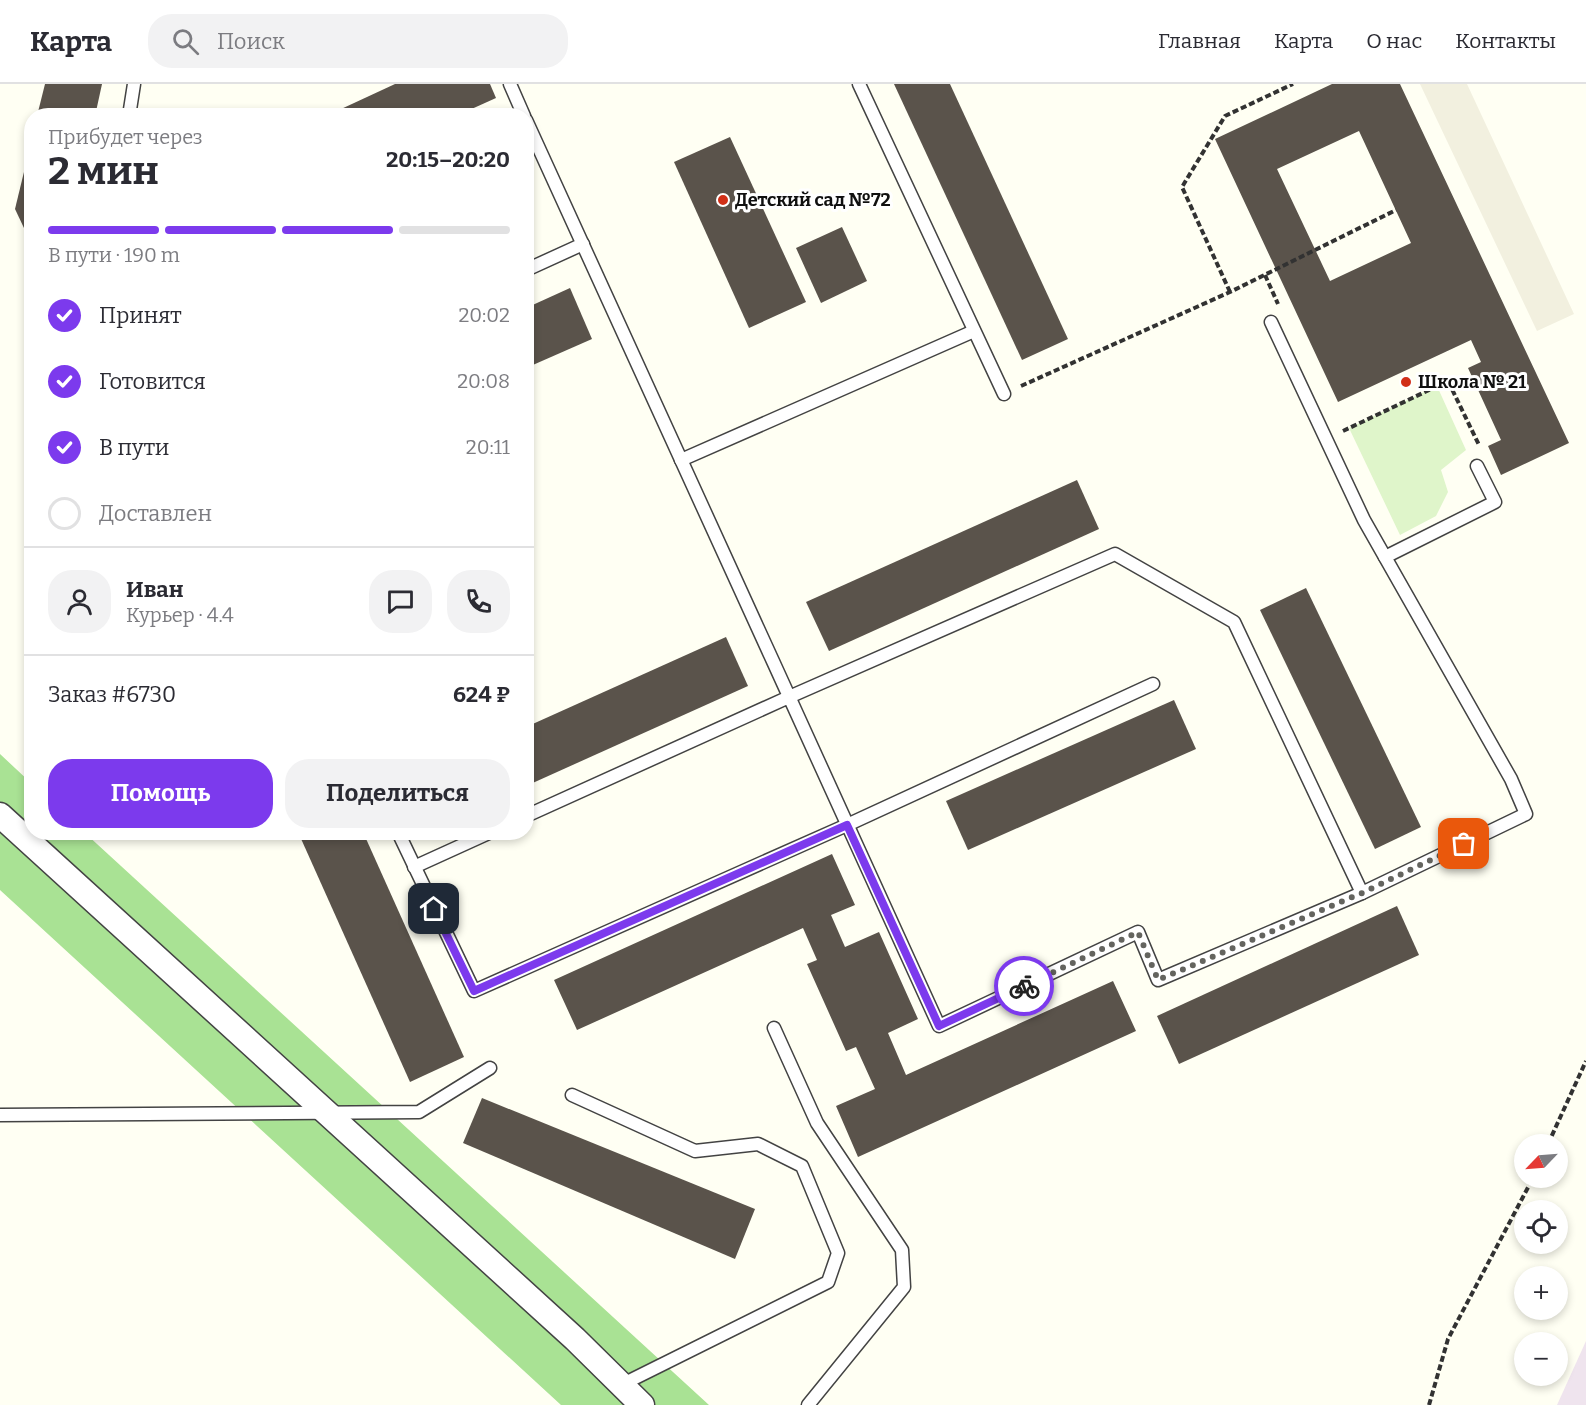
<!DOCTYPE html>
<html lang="ru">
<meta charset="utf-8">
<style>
:root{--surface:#fff;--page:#f2f2f3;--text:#2b2b33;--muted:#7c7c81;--line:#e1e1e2;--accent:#7c3aed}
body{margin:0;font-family:Bitter,serif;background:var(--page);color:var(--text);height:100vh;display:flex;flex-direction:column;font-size:22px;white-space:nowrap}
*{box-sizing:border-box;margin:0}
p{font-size:20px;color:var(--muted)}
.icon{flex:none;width:33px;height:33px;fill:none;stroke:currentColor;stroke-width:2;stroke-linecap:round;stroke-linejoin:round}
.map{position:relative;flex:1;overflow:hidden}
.drawer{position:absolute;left:24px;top:24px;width:510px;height:732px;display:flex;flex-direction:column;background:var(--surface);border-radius:24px;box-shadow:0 3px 9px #0003}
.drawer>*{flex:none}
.needle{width:39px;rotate:245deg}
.buttons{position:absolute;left:1514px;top:1050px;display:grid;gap:12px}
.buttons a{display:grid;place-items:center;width:54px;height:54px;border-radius:50%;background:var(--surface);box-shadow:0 3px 9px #0003;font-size:30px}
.pin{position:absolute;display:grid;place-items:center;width:51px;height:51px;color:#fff;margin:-26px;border-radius:12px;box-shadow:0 3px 9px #0006}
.courier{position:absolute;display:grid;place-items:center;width:60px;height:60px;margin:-30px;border:4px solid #7c3aed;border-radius:50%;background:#fff;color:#222;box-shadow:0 2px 8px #0007}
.headline em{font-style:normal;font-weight:700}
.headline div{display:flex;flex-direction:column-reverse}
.headline{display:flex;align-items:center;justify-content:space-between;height:102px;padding:0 24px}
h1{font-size:39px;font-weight:700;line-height:45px}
.bar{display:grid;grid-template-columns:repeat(4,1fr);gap:9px 6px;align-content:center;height:72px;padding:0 24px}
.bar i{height:8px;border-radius:4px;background:var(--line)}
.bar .on{background:var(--accent)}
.bar p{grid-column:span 4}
.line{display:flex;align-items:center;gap:15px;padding:0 24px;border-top:2px solid var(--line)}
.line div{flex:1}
.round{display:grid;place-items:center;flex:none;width:63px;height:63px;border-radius:24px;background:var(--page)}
ol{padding:0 24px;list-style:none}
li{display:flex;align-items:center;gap:18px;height:66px}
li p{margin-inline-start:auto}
li .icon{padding:6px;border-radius:50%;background:var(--accent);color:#fff;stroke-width:4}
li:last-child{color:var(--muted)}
li i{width:33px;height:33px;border:3px solid var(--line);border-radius:50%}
.action{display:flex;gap:12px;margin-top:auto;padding:12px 24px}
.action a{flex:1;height:69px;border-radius:24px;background:var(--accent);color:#fff;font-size:24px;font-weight:700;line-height:69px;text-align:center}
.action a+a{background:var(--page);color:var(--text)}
header{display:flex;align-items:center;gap:36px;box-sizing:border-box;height:84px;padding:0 30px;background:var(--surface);border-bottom:2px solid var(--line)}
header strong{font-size:28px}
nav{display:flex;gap:33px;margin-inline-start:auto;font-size:21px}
.search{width:420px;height:54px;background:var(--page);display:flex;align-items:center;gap:15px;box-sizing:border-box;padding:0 21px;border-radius:24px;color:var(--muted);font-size:22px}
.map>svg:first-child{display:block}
</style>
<header>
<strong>Карта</strong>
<div class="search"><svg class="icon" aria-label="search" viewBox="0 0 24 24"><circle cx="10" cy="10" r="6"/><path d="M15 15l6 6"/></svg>Поиск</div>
<nav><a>Главная</a><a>Карта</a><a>О нас</a><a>Контакты</a></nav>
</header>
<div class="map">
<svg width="1586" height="1321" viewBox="0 0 1586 1321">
<rect width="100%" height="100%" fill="#fffff3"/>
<!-- industrial -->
<path fill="#efe4ee" d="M1586,1257V1321H1557Z"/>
<!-- forest -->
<path fill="#a9e294" d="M0,670L31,699L32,748L85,749L709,1321H561L0,806Z"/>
<!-- pitch -->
<path fill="#dff5ca" d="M1437,302L1466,366L1441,386L1448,408L1436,432L1400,451L1349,344Z"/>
<!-- plaza -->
<path fill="#f2f0df" d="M1420,0H1467L1574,230L1537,247Z"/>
<!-- building -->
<g fill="#5a534b" fill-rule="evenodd">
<path d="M45,0H102L95,32H37Z"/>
<path d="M395,0H490L496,14L456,32H326Z"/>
<path d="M894,0H950L1068,255L1022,276Z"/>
<path d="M1332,0H1400L1569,359L1501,391L1488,362L1501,356L1468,284L1481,278L1471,256L1338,318L1215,55ZM1359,47L1411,159L1330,197L1277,85Z"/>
<path d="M730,53L806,218L749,244L674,78Z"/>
<path d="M31,59H32V161L15,125Z"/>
<path d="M842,143L867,197L821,219L796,164Z"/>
<path d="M570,204L592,255L526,284V224Z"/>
<path d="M1077,396L1099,445L829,567L806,518Z"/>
<path d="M1306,504L1421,743L1375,765L1260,526Z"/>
<path d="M726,553L748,602L526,702V643Z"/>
<path d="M1174,616L1196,665L968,766L946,717Z"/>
<path d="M298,748H363L464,973L410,998Z"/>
<path d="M832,770L855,821L831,831L845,863L879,848L918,935L888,949L906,991L1113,897L1136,947L858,1073L836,1022L875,1005L856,963L846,967L807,880L817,876L803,844L577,946L554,896Z"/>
<path d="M1397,822L1419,871L1179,980L1157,932Z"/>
<path d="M482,1014L755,1125L735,1175L463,1059Z"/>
</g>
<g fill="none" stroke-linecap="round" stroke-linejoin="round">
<!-- lane casing -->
<g stroke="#434343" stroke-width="15">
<g id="lane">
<path d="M510,0L524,32"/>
<path d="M859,0L1004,310"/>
<path d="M129,32L134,0"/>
<path d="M526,36C665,338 801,640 939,942L1138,848L1158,896L1362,809L1234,538L1115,470L789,613L526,732"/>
<path d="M526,186L583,160"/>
<path d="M1271,238L1364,436L1511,695L1526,730L1362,809"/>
<path d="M681,376L974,247"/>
<path d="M1385,473L1495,418L1477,382"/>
<path d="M398,748L474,907L847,741L1153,600"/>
<path d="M414,783L491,748"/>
<path d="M774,944L817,1039L902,1166L904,1203L808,1321"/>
<path d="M572,1011L695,1067L758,1060L802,1082L838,1169L828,1198L621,1301"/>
<path d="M0,1031L419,1028L490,984"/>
</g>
</g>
<!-- street casing -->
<g stroke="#434343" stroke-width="27">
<path id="street" d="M0,731L575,1255L642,1321"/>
</g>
<!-- path -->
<g stroke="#323232" stroke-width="4" stroke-dasharray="6 3" stroke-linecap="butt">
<path d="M1265,191L1278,220"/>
<path d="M1230,208L1182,103L1225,32L1293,0"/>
<path d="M1021,302L1230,208L1396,126"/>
<path d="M1343,347L1448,297L1479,361"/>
<path d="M1548,1060L1586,977"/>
<path d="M1429,1321L1448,1255L1533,1094"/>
</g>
<!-- lane -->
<use href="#lane" stroke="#fff" stroke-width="12"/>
<!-- street -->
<use href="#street" stroke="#fff" stroke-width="24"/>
</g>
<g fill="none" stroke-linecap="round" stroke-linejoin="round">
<!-- done -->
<path stroke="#64645f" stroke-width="6" stroke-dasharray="0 10.8" d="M1024,902L1138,848L1158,896L1362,809L1464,760"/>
<!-- route -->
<path stroke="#7c3aed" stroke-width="8" d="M434,825L474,907L847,741L939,942L1024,902"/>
</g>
<!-- markers -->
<g fill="#d12f17" stroke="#fff" stroke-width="2">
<circle cx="723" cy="116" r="6"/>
<circle cx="1406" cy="298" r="6"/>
</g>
<g text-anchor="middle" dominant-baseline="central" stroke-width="6" stroke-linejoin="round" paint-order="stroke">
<!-- poi labels -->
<g font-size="18" font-weight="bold" fill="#101010" stroke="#fff" text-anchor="start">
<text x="735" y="116">Детский сад №72</text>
<text x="1418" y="298">Школа № 21</text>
</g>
</g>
</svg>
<div class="buttons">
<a><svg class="needle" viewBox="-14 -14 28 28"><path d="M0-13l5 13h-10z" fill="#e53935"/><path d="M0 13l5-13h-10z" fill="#7c7c81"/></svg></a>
<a><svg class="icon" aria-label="locate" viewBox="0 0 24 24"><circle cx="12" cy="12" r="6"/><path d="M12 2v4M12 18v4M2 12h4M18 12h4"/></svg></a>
<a>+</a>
<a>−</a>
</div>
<div class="pin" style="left:1464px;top:760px;background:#ea580c"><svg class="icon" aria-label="bag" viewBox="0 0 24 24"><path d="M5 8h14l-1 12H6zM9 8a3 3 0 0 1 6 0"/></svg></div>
<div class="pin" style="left:434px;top:825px;background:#1f2937"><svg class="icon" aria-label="home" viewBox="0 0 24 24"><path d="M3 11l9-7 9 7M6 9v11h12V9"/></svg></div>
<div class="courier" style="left:1024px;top:902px"><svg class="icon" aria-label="bike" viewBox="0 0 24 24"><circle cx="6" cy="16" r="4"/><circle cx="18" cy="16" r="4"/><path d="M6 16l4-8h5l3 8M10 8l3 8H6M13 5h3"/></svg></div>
<section class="drawer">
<div class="headline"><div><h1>2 мин</h1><p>Прибудет через</p></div><em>20:15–20:20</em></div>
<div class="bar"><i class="on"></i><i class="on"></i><i class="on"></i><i></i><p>В пути · 190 m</p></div>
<ol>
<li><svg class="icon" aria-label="check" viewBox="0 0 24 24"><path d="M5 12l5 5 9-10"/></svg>Принят<p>20:02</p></li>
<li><svg class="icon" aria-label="check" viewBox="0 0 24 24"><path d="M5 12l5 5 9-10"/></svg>Готовится<p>20:08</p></li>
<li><svg class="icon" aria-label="check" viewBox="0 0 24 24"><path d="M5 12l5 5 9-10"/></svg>В пути<p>20:11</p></li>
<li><i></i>Доставлен</li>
</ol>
<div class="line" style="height:108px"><a class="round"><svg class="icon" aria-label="person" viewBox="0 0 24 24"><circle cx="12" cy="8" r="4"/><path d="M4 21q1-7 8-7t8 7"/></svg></a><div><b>Иван</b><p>Курьер · 4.4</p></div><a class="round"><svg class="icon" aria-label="chat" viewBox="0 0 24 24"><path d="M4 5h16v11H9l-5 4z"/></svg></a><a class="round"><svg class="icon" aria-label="phone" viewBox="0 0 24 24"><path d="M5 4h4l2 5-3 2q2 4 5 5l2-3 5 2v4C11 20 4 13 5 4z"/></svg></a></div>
<div class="line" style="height:78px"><div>Заказ #6730</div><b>624 ₽</b></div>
<div class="action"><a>Помощь</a><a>Поделиться</a></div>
</section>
</div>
